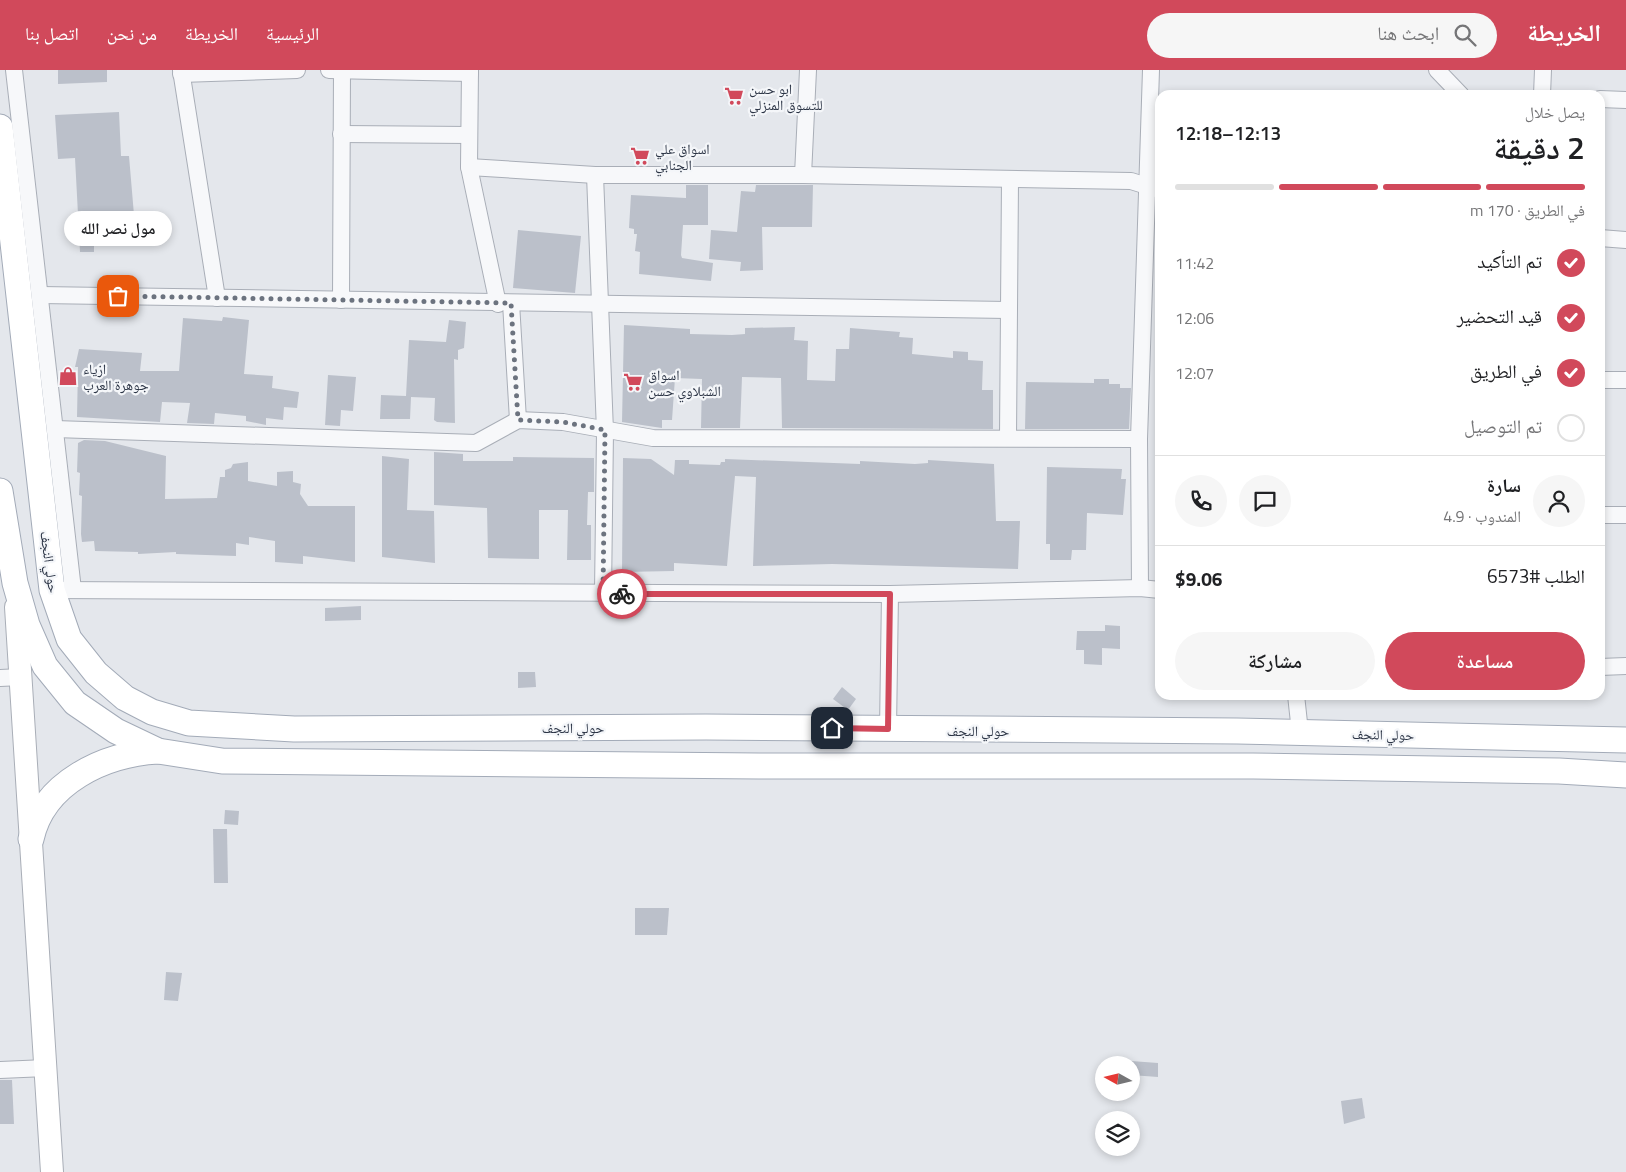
<!DOCTYPE html>
<html lang="ar">
<meta charset="utf-8">
<style>
:root{--surface:#fff;--page:#f6f6f6;--text:#202124;--muted:#757577;--line:#e0e0e0;--accent:#d1495b}
body{margin:0;font-family:"Titillium Web","Noto Naskh Arabic",sans-serif;background:var(--page);color:var(--text);direction:rtl;height:100vh;display:flex;flex-direction:column;font-size:19px;white-space:nowrap}
*{box-sizing:border-box;margin:0}
p{font-size:16px;color:var(--muted)}
.icon{flex:none;width:28px;height:28px;fill:none;stroke:currentColor;stroke-width:2;stroke-linecap:round;stroke-linejoin:round}
.map{position:relative;flex:1;overflow:hidden;direction:ltr}
.sheet{position:absolute;left:1155px;top:20px;width:450px;height:610px;display:flex;flex-direction:column;background:var(--surface);border-radius:15px;box-shadow:0 2px 8px #0003;direction:rtl}
.sheet>*{flex:none}
.needle{width:32px;rotate:278deg}
.fabs{position:absolute;left:1095px;top:986px;display:grid;gap:10px}
.fabs a{display:grid;place-items:center;width:45px;height:45px;border-radius:50%;background:var(--surface);box-shadow:0 2px 8px #0003;font-size:25px}
.pin{position:absolute;display:grid;place-items:center;width:42px;height:42px;color:#fff;margin:-21px;border-radius:10px;box-shadow:0 2px 8px #0006}
.courier{position:absolute;display:grid;place-items:center;width:50px;height:50px;margin:-25px;border:4px solid #d1495b;border-radius:50%;background:#fff;color:#222;box-shadow:0 1px 6px #0007}
.bubble{position:absolute;height:35px;border-radius:18px;background:var(--surface);box-shadow:0 2px 8px #0003;font-size:16px;font-weight:600;line-height:35px;text-align:center;direction:rtl}
.head em{font-style:normal;font-weight:600}
.head div{display:flex;flex-direction:column-reverse}
.head{display:flex;align-items:center;justify-content:space-between;height:85px;padding:0 20px}
h1{font-size:32px;font-weight:600;line-height:38px}
.bar{display:grid;grid-template-columns:repeat(4,1fr);gap:8px 5px;align-content:center;height:60px;padding:0 20px}
.bar i{height:6px;border-radius:4px;background:var(--line)}
.bar .active{background:var(--accent)}
.bar p{grid-column:span 4}
.line{display:flex;align-items:center;gap:12px;padding:0 20px;border-top:1px solid var(--line)}
.line div{flex:1}
.round{display:grid;place-items:center;flex:none;width:52px;height:52px;border-radius:26px;background:var(--page)}
ol{padding:0 20px;list-style:none}
li{display:flex;align-items:center;gap:15px;height:55px}
li p{margin-inline-start:auto}
li .icon{padding:5px;border-radius:50%;background:var(--accent);color:#fff;stroke-width:4}
li:last-child{color:var(--muted)}
li i{width:28px;height:28px;border:2px solid var(--line);border-radius:50%}
.primary-button{display:flex;gap:10px;margin-top:auto;padding:10px 20px}
.primary-button a{flex:1;height:58px;border-radius:30px;background:var(--accent);color:#fff;font-size:20px;font-weight:600;line-height:58px;text-align:center}
.primary-button a+a{background:var(--page);color:var(--text)}
header{display:flex;align-items:center;gap:30px;box-sizing:border-box;height:70px;padding:0 25px;background:var(--accent);color:#fff}
header strong{font-size:24px}
nav{display:flex;gap:28px;margin-inline-start:auto;font-size:18px}
.search{width:350px;height:45px;background:var(--page);display:flex;align-items:center;gap:12px;box-sizing:border-box;padding:0 18px;border-radius:28px;color:var(--muted);font-size:19px}
.map>svg:first-child{display:block}
</style>
<header>
<strong>الخريطة</strong>
<div class="search"><svg class="icon" aria-label="search" viewBox="0 0 24 24"><circle cx="10" cy="10" r="6"/><path d="M15 15l6 6"/></svg>ابحث هنا</div>
<nav><a>الرئيسية</a><a>الخريطة</a><a>من نحن</a><a>اتصل بنا</a></nav>
</header>
<div class="map">
<svg width="1626" height="1102" viewBox="0 0 1626 1102">
<rect width="100%" height="100%" fill="#e4e7ec"/>
<!-- building -->
<g fill="#bbc0ca">
<path d="M58,0H107V12L58,14Z"/>
<path d="M119,42L121,86H129L134,145H136V171H94V182H80L75,88L58,89L55,45Z"/>
<path d="M686,115H708V155H683L681,185L682,188L713,193L711,211L639,204L640,182L635,181L637,164H634V159L629,158L631,125L686,128Z"/>
<path d="M756,115H813L812,157H762L763,200L740,201L741,192L709,189L711,160L737,162L741,121L755,122Z"/>
<path d="M518,160L581,166L575,223L513,218Z"/>
<path d="M223,247L249,250L244,304L273,306L272,318L299,322L297,338L284,337L283,350L266,348V355L246,351V346L215,343L214,354L187,353L190,333L162,332L160,352L77,347L78,297H75L79,279L142,283L140,301H179L183,248L222,251Z"/>
<path d="M449,250L466,252L464,278L458,280V290L454,289L455,353L437,352L434,350L435,328L411,327L410,349H380L381,325L406,326L409,270L446,272Z"/>
<path d="M624,255L690,259V264L732,265L745,264V258L795,257L794,270L808,271L807,310L835,311L836,279H849L850,258L900,262L899,267L913,268L912,284L953,288V281L968,282V290L983,291L982,320H993V359L782,358L781,308L742,307L740,358H701L702,309L675,308L672,350H662V358L622,352Z"/>
<path d="M328,305L356,307L353,341L341,340L340,356L325,355Z"/>
<path d="M1094,309H1109V314H1120V318H1131L1129,359H1025L1026,312L1094,313Z"/>
<path d="M84,370L105,371L166,386L165,429L217,428L220,407H225V400L231,398L233,394L248,392V411L277,416V402L293,401V412L301,414L300,424L308,436H355V492L303,486V494L275,492V471L249,467V475L236,473V486L176,484V482L138,484V482L95,481L94,471L82,472L81,464L82,426L79,425L80,403L77,402L78,373Z"/>
<path d="M434,382L463,384V391H513V387L594,388V422H588L587,455H591V490H567L568,440H539V489L488,488L487,438L434,435Z"/>
<path d="M382,386L409,389L407,440L434,441L435,493L382,487Z"/>
<path d="M623,388L651,389L674,405L675,390H689V394L720,395L721,392H725V389L860,394V391L915,394L928,393V390L994,394L996,451H1020L1018,499L832,494L753,496L756,407L735,406L727,496L674,493V501L622,502Z"/>
<path d="M1047,397L1122,399L1121,409H1126L1123,445L1087,443L1086,480H1072L1071,490H1050V474H1046Z"/>
<path d="M361,536V550L325,551V538Z"/>
<path d="M1105,555L1120,556V579L1102,578V595L1084,594V580H1076L1077,561H1105Z"/>
<path d="M518,602H535L536,617L518,618Z"/>
<path d="M842,617L856,629L848,640L833,629Z"/>
<path d="M225,740L239,741L238,755L224,754Z"/>
<path d="M213,759H227L228,813H214Z"/>
<path d="M635,838H669L667,865H635Z"/>
<path d="M166,902L182,903L178,931L164,930Z"/>
<path d="M1131,991L1158,993V1007L1131,1005Z"/>
<path d="M0,1010H12L14,1054H0Z"/>
<path d="M1362,1028L1365,1048L1344,1054L1341,1031Z"/>
</g>
<g fill="none" stroke-linecap="round" stroke-linejoin="round">
<!-- street casing -->
<g stroke="#a9aeb7" stroke-width="18">
<g id="street">
<path d="M14,0L73,520"/>
<path d="M181,0L217,228"/>
<path d="M329,0L470,3"/>
<path d="M470,0L469,97L498,234"/>
<path d="M1437,0L1461,25"/>
<path d="M181,4L297,0"/>
<path d="M1542,25L1543,0"/>
<path d="M1600,29L1626,30"/>
<path d="M341,64L469,65"/>
<path d="M469,97L595,105H803L1131,111L1160,120"/>
<path d="M595,105L605,361L603,524"/>
<path d="M803,105L808,0"/>
<path d="M1600,168L1626,170"/>
<path d="M40,225L1008,240"/>
<path d="M341,230L342,0"/>
<path d="M511,233L518,350"/>
<path d="M1600,310H1626"/>
<path d="M55,359L476,373L518,350L563,352L653,368L1139,369"/>
<path d="M1008,368L1010,110"/>
<path d="M1600,445H1626"/>
<path d="M1140,518L1139,369L1151,0"/>
<path d="M52,520L890,524L1140,518L1160,520"/>
<path d="M1600,597L1626,596"/>
<path d="M0,608L21,607"/>
<path d="M1296,625L1300,662"/>
<path d="M888,659L890,524"/>
<path d="M0,1000L46,998"/>
</g>
</g>
<!-- secondary casing -->
<g stroke="#a9aeb7" stroke-width="24">
<path id="secondary" d="M16,537L52,1102"/>
</g>
<!-- primary casing -->
<g stroke="#a3abb8" stroke-width="27">
<g id="primary">
<path d="M0,57L52,520L69,569L96,603L125,628L152,642L189,653L294,659L706,657L1237,661L1626,670"/>
<path d="M0,421L15,513L27,555L45,596L75,633L116,661L158,681L222,691L759,696H1253L1559,701L1626,705"/>
<path d="M31,769C43,712 105,684 158,681"/>
</g>
</g>
<!-- street -->
<use href="#street" stroke="#f7f8fa" stroke-width="16"/>
<!-- secondary -->
<use href="#secondary" stroke="#fff" stroke-width="22"/>
<!-- primary -->
<use href="#primary" stroke="#fff" stroke-width="25"/>
</g>
<g fill="none" stroke-linecap="round" stroke-linejoin="round">
<!-- done -->
<path stroke="#6c737f" stroke-width="5" stroke-dasharray="0 9" d="M118,226L511,233L518,350L563,352L605,360L603,524H622"/>
<!-- route -->
<path stroke="#d1495b" stroke-width="6" d="M622,524H890L888,659L832,658"/>
</g>
<!-- icons -->
<defs>
<g id="supermarket-bare" transform="scale(1.5)"><path d="M-6-5.5h2.5l.6 2H6L4.5 2H-2.5L-4.4-4H-6ZM-1.5 3.2a1.3 1.3 0 1 0 .1 0ZM3 3.2a1.3 1.3 0 1 0 .1 0Z" fill="#d1495b" stroke="#f4f6f9" stroke-width="2.5" paint-order="stroke"/></g>
<g id="shop-bare" transform="scale(1.5)"><path d="M-5-2.5h2.3a2.7 3.5 0 0 1 5.4 0H5L5.5 6h-11ZM-1.5-2.5h3a1.5 2.3 0 0 0-3 0Z" fill="#d1495b" stroke="#f4f6f9" stroke-width="2.5" paint-order="stroke"/></g>
</defs>
<g fill-rule="evenodd">
<use href="#supermarket-bare" x="734" y="26"/>
<use href="#supermarket-bare" x="640" y="86"/>
<use href="#shop-bare" x="68" y="306"/>
<use href="#supermarket-bare" x="633" y="312"/>
</g>
<g text-anchor="middle" dominant-baseline="central" stroke-width="4.5" stroke-linejoin="round" paint-order="stroke">
<!-- poi labels -->
<g font-size="14" fill="#2b3445" stroke="#f4f6f9" text-anchor="start">
<text x="749" y="18">ابو حسن<tspan x="749" dy="16">للتسوق المنزلي</tspan></text>
<text x="655" y="78">اسواق علي<tspan x="655" dy="16">الجنابي</tspan></text>
<text x="83" y="298">ازياء<tspan x="83" dy="16">جوهرة العرب</tspan></text>
<text x="648" y="304">اسواق<tspan x="648" dy="16">الشبلاوي حسن</tspan></text>
</g>
<!-- street labels -->
<g font-size="14" fill="#2b3445" stroke="#f4f6f9">
<text transform="translate(50 492) rotate(82)">حولي النجف</text>
<text x="573" y="657">حولي النجف</text>
<text x="978" y="660">حولي النجف</text>
<text transform="translate(1383 664) rotate(1)">حولي النجف</text>
</g>
</g>
</svg>
<div class="fabs">
<a><svg class="needle" viewBox="-14 -14 28 28"><path d="M0-13l5 13h-10z" fill="#e53935"/><path d="M0 13l5-13h-10z" fill="#757577"/></svg></a>
<a><svg class="icon" aria-label="layers" viewBox="0 0 24 24"><path d="M12 4l9 5-9 5-9-5zM3 14l9 5 9-5"/></svg></a>
</div>
<div class="pin" style="left:118px;top:226px;background:#ea580c"><svg class="icon" aria-label="bag" viewBox="0 0 24 24"><path d="M5 8h14l-1 12H6zM9 8a3 3 0 0 1 6 0"/></svg></div>
<div class="pin" style="left:832px;top:658px;background:#1f2937"><svg class="icon" aria-label="home" viewBox="0 0 24 24"><path d="M3 11l9-7 9 7M6 9v11h12V9"/></svg></div>
<div class="courier" style="left:622px;top:524px"><svg class="icon" aria-label="bike" viewBox="0 0 24 24"><circle cx="6" cy="16" r="4"/><circle cx="18" cy="16" r="4"/><path d="M6 16l4-8h5l3 8M10 8l3 8H6M13 5h3"/></svg></div>
<div class="bubble" style="left:64px;top:141px;width:108px">مول نصر الله</div>
<section class="sheet">
<div class="head"><div><h1>2 دقيقة</h1><p>يصل خلال</p></div><em>12:13–12:18</em></div>
<div class="bar"><i class="active"></i><i class="active"></i><i class="active"></i><i></i><p>في الطريق · 170 m</p></div>
<ol>
<li><svg class="icon" aria-label="check" viewBox="0 0 24 24"><path d="M5 12l5 5 9-10"/></svg>تم التأكيد<p>11:42</p></li>
<li><svg class="icon" aria-label="check" viewBox="0 0 24 24"><path d="M5 12l5 5 9-10"/></svg>قيد التحضير<p>12:06</p></li>
<li><svg class="icon" aria-label="check" viewBox="0 0 24 24"><path d="M5 12l5 5 9-10"/></svg>في الطريق<p>12:07</p></li>
<li><i></i>تم التوصيل</li>
</ol>
<div class="line" style="height:90px"><a class="round"><svg class="icon" aria-label="person" viewBox="0 0 24 24"><circle cx="12" cy="8" r="4"/><path d="M4 21q1-7 8-7t8 7"/></svg></a><div><b>سارة</b><p>المندوب · 4.9</p></div><a class="round"><svg class="icon" aria-label="chat" viewBox="0 0 24 24"><path d="M4 5h16v11H9l-5 4z"/></svg></a><a class="round"><svg class="icon" aria-label="phone" viewBox="0 0 24 24"><path d="M5 4h4l2 5-3 2q2 4 5 5l2-3 5 2v4C11 20 4 13 5 4z"/></svg></a></div>
<div class="line" style="height:65px"><div>الطلب #6573</div><b>$9.06</b></div>
<div class="primary-button"><a>مساعدة</a><a>مشاركة</a></div>
</section>
</div>
